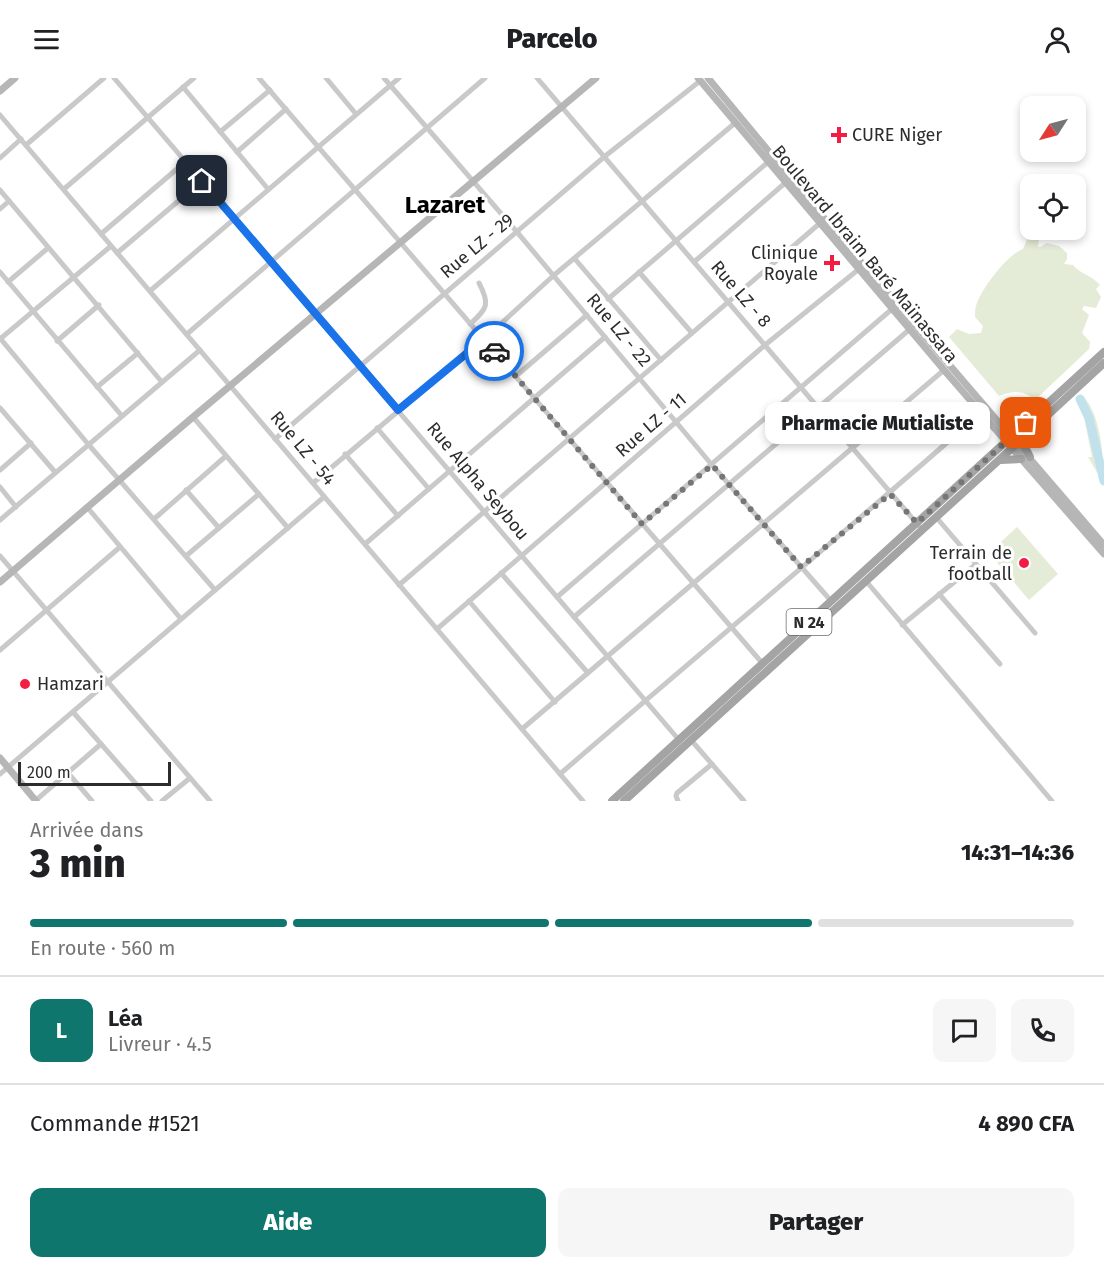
<!DOCTYPE html>
<html lang="fr">
<meta charset="utf-8">
<style>
:root{--surface:#fff;--page:#f6f6f6;--text:#202124;--muted:#757577;--line:#e0e0e0;--accent:#0f766e}
body{margin:0;font-family:"Fira Sans",sans-serif;background:var(--page);color:var(--text);height:100vh;display:flex;flex-direction:column;font-size:22px;white-space:nowrap}
*{box-sizing:border-box;margin:0}
p{font-size:20px;color:var(--muted)}
.icon{flex:none;width:33px;height:33px;fill:none;stroke:currentColor;stroke-width:2;stroke-linecap:round;stroke-linejoin:round}
.map{position:relative;height:723px;overflow:hidden}
.drawer{display:flex;flex-direction:column;background:var(--surface);flex:1}
.drawer>*{flex:none}
.needle{width:39px;rotate:234deg}
.buttons{position:absolute;left:1020px;top:18px;display:grid;gap:12px}
.buttons a{display:grid;place-items:center;width:66px;height:66px;border-radius:12px;background:var(--surface);box-shadow:0 3px 9px #0003;font-size:30px}
.scale{position:absolute;left:18px;bottom:15px;width:153px;box-sizing:border-box;padding-left:6px;border:3px solid #2c2c2c;border-top:0;font-size:16px;line-height:21px;white-space:nowrap;color:#2c2c2c;-webkit-text-stroke:4px #fff;paint-order:stroke}
.pin{position:absolute;display:grid;place-items:center;width:51px;height:51px;color:#fff;margin:-26px;border-radius:12px;box-shadow:0 3px 9px #0006}
.courier{position:absolute;display:grid;place-items:center;width:60px;height:60px;margin:-30px;border:4px solid #1a73e8;border-radius:50%;background:#fff;color:#222;box-shadow:0 2px 8px #0007}
.bubble{position:absolute;height:42px;border-radius:12px;background:var(--surface);box-shadow:0 3px 9px #0003;font-size:20px;font-weight:800;line-height:42px;text-align:center}
.overview em{font-style:normal;font-weight:800}
.overview div{display:flex;flex-direction:column-reverse}
.overview{display:flex;align-items:center;justify-content:space-between;height:102px;padding:0 30px}
h1{font-size:39px;font-weight:800;line-height:45px}
.bar{display:grid;grid-template-columns:repeat(4,1fr);gap:9px 6px;align-content:center;height:72px;padding:0 30px}
.bar i{height:8px;border-radius:4px;background:var(--line)}
.bar .active{background:var(--accent)}
.bar p{grid-column:span 4}
.line{display:flex;align-items:center;gap:15px;padding:0 30px;border-top:2px solid var(--line)}
.line div{flex:1}
.round{display:grid;place-items:center;flex:none;width:63px;height:63px;border-radius:12px;background:var(--page)}
.action{display:flex;gap:12px;margin-top:auto;padding:12px 30px}
.action a{flex:1;height:69px;border-radius:12px;background:var(--accent);color:#fff;font-size:24px;font-weight:800;line-height:69px;text-align:center}
.action a+a{background:var(--page);color:var(--text)}
header{display:flex;justify-content:space-between;align-items:center;height:78px;padding:0 30px;background:var(--surface);font-size:27px;font-weight:800}
.map>svg:first-child{display:block}
</style>
<header><svg class="icon" aria-label="menu" viewBox="0 0 24 24"><path d="M4 6h16M4 12h16M4 18h16"/></svg>Parcelo<svg class="icon" aria-label="person" viewBox="0 0 24 24"><circle cx="12" cy="8" r="4"/><path d="M4 21q1-7 8-7t8 7"/></svg></header>
<div class="map">
<svg width="1104" height="723" viewBox="0 0 1104 723">
<rect width="100%" height="100%" fill="#fff"/>
<!-- green -->
<g fill="#e4ebd7">
<path d="M1036,152L1040,156L1038,168L1040,169L1047,165L1059,168L1067,175V181L1064,186L1073,187C1080,196 1092,197 1100,207L1096,211L1101,219L1096,230L1084,228L1082,231L1089,237L1082,255L1090,264L1089,271L1035,322C1024,312 1013,312 999,318L949,259L957,251L969,256L981,255L983,248L975,239C975,234 975,229 977,225C983,209 1007,177 1023,171L1029,157Z"/>
<path d="M1083,318C1101,336 1104,381 1104,406L1088,379H1092L1082,329L1080,321Z"/>
<path d="M1017,449L1058,496L1029,522L989,475Z"/>
</g>
<g fill="none" stroke-linecap="round" stroke-linejoin="round">
<!-- river -->
<path stroke="#c1e1ed" stroke-width="9" d="M1080,321L1089,340L1104,403"/>
<!-- street -->
<g stroke="#c9c9c9" stroke-width="5">
<path d="M114,0L679,662"/>
<path d="M259,0L763,586"/>
<path d="M326,0L356,36"/>
<path d="M384,0L517,154L712,387L832,524"/>
<path d="M537,0L919,448"/>
<path d="M183,9L268,111"/>
<path d="M0,37L583,723"/>
<path d="M220,54L270,12"/>
<path d="M26,67L104,0"/>
<path d="M237,74L286,31"/>
<path d="M0,80L21,61"/>
<path d="M64,111L194,0"/>
<path d="M0,112L161,303"/>
<path d="M0,131L9,123"/>
<path d="M101,156L185,84"/>
<path d="M117,175L202,103"/>
<path d="M575,181L661,282"/>
<path d="M694,184L785,105"/>
<path d="M0,194L122,338"/>
<path d="M639,194L692,255"/>
<path d="M8,204L48,170"/>
<path d="M150,213L399,0"/>
<path d="M608,221L767,85"/>
<path d="M470,246C488,230 490,226 479,205"/>
<path d="M187,256L485,0"/>
<path d="M0,260L88,366L215,512"/>
<path d="M0,261L111,168"/>
<path d="M57,263L99,227"/>
<path d="M516,298L587,237"/>
<path d="M97,309L138,275"/>
<path d="M0,330L55,394"/>
<path d="M193,339L288,450"/>
<path d="M377,350L429,411"/>
<path d="M275,361L604,79L700,3"/>
<path d="M345,376L398,438"/>
<path d="M0,392L31,365"/>
<path d="M313,405L484,261L553,198L735,45"/>
<path d="M0,409L16,429"/>
<path d="M186,412L219,450"/>
<path d="M87,429L181,541"/>
<path d="M936,439L1035,555"/>
<path d="M154,441L226,378"/>
<path d="M0,442L200,272"/>
<path d="M365,466L605,259"/>
<path d="M0,478L210,723"/>
<path d="M186,478L259,416"/>
<path d="M501,495L588,595"/>
<path d="M866,503L1052,723"/>
<path d="M399,507L819,146"/>
<path d="M939,516L1000,586"/>
<path d="M557,519L892,231"/>
<path d="M469,523L555,624"/>
<path d="M574,539L910,251"/>
<path d="M902,547L975,487"/>
<path d="M437,551L765,267L859,191"/>
<path d="M0,572L120,469"/>
<path d="M73,634L151,723"/>
<path d="M522,651L944,292"/>
<path d="M691,662L744,723"/>
<path d="M68,695L92,723"/>
<path d="M0,696L324,419"/>
<path d="M560,696C700,575 842,457 981,335"/>
<path d="M35,723L101,666"/>
<path d="M162,723L190,700"/>
<path d="M678,723L676,718L677,715L712,686"/>
</g>
<!-- secondary -->
<g stroke="#b6b6b6" stroke-width="7">
<path d="M698,0L944,292L1104,476"/>
<path d="M708,0L843,163L1104,467"/>
<path d="M0,13L15,0"/>
<path d="M0,504L193,339L596,0"/>
<path d="M0,680L36,723"/>
</g>
<!-- primary -->
<g stroke="#a4a4a4" stroke-width="8">
<path d="M1025,358V369L1030,379"/>
<path d="M1001,382L1021,381"/>
<path d="M612,723L1104,274"/>
<path d="M624,723L999,382L1104,285"/>
</g>
</g>
<g fill="none" stroke-linecap="round" stroke-linejoin="round">
<!-- done -->
<path stroke="#767676" stroke-width="6" stroke-dasharray="0 10.8" d="M494,273L642,446L712,387L801,489L890,416L917,445L1026,345"/>
<!-- route -->
<path stroke="#1a73e8" stroke-width="8" d="M202,103L398,332L484,261L494,273"/>
</g>
<!-- markers -->
<g fill="#f31d43" stroke="#fff" stroke-width="2">
<path d="M836 48h6v6h6v6h-6v6h-6v-6h-6v-6h6z"/>
<path d="M829 176h6v6h6v6h-6v6h-6v-6h-6v-6h6z"/>
<circle cx="1024" cy="485" r="6"/>
<circle cx="25" cy="606" r="6"/>
</g>
<g text-anchor="middle" dominant-baseline="central" stroke-width="6" stroke-linejoin="round" paint-order="stroke">
<!-- shield labels -->
<rect fill="#fff" stroke="#6b6b6b" stroke-width="1.5" x="786.5" y="531" width="45" height="26" rx="4.5"/>
<g font-size="16" font-weight="bold" fill="#2c2c2c">
<text x="809" y="544">N 24</text>
</g>
<!-- poi labels -->
<g font-size="18" fill="#2c2c2c" stroke="#fff" text-anchor="start">
<text x="852" y="57">CURE Niger</text>
<text x="818" y="175" text-anchor="end">Clinique<tspan x="818" dy="21">Royale</tspan></text>
<text x="1012" y="475" text-anchor="end">Terrain de<tspan x="1012" dy="21">football</tspan></text>
<text x="37" y="606">Hamzari</text>
</g>
<!-- street labels -->
<g font-size="18" fill="#2c2c2c" stroke="#fff">
<text transform="translate(477 168) rotate(-40)">Rue LZ - 29</text>
<text transform="translate(865 176) rotate(50)">Boulevard Ibraim Baré Maïnassara</text>
<text transform="translate(741 216) rotate(49)">Rue LZ - 8</text>
<text transform="translate(619 252) rotate(50)">Rue LZ - 22</text>
<text transform="translate(651 347) rotate(-41)">Rue LZ - 11</text>
<text transform="translate(303 370) rotate(50)">Rue LZ - 54</text>
<text transform="translate(478 403) rotate(50)">Rue Alpha Seybou</text>
</g>
<!-- district labels -->
<g font-size="24" font-weight="bold" fill="#000" stroke="#fff">
<text x="445" y="127">Lazaret</text>
</g>
</g>
</svg>
<div class="buttons">
<a><svg class="needle" viewBox="-14 -14 28 28"><path d="M0-13l5 13h-10z" fill="#e53935"/><path d="M0 13l5-13h-10z" fill="#757577"/></svg></a>
<a><svg class="icon" aria-label="locate" viewBox="0 0 24 24"><circle cx="12" cy="12" r="6"/><path d="M12 2v4M12 18v4M2 12h4M18 12h4"/></svg></a>
</div>
<div class="scale">200 m</div>
<div class="pin" style="left:1026px;top:345px;background:#ea580c"><svg class="icon" aria-label="bag" viewBox="0 0 24 24"><path d="M5 8h14l-1 12H6zM9 8a3 3 0 0 1 6 0"/></svg></div>
<div class="pin" style="left:202px;top:103px;background:#1f2937"><svg class="icon" aria-label="home" viewBox="0 0 24 24"><path d="M3 11l9-7 9 7M6 9v11h12V9"/></svg></div>
<div class="courier" style="left:494px;top:273px"><svg class="icon" aria-label="car" viewBox="0 0 24 24"><path d="M5 17H2v-5l4-1 3-4h7l3 4 3 1v5h-3M9 17h6M6 11h13"/><circle cx="7" cy="17" r="2"/><circle cx="17" cy="17" r="2"/></svg></div>
<div class="bubble" style="left:765px;top:324px;width:225px">Pharmacie Mutialiste</div>
</div>
<section class="drawer">
<div class="overview"><div><h1>3 min</h1><p>Arrivée dans</p></div><em>14:31–14:36</em></div>
<div class="bar"><i class="active"></i><i class="active"></i><i class="active"></i><i></i><p>En route · 560 m</p></div>
<div class="line" style="height:108px"><b class="round" style="background:var(--accent);color:#fff">L</b><div><b>Léa</b><p>Livreur · 4.5</p></div><a class="round"><svg class="icon" aria-label="chat" viewBox="0 0 24 24"><path d="M4 5h16v11H9l-5 4z"/></svg></a><a class="round"><svg class="icon" aria-label="phone" viewBox="0 0 24 24"><path d="M5 4h4l2 5-3 2q2 4 5 5l2-3 5 2v4C11 20 4 13 5 4z"/></svg></a></div>
<div class="line" style="height:78px"><div>Commande #1521</div><b>4 890 CFA</b></div>
<div class="action"><a>Aide</a><a>Partager</a></div>
</section>
